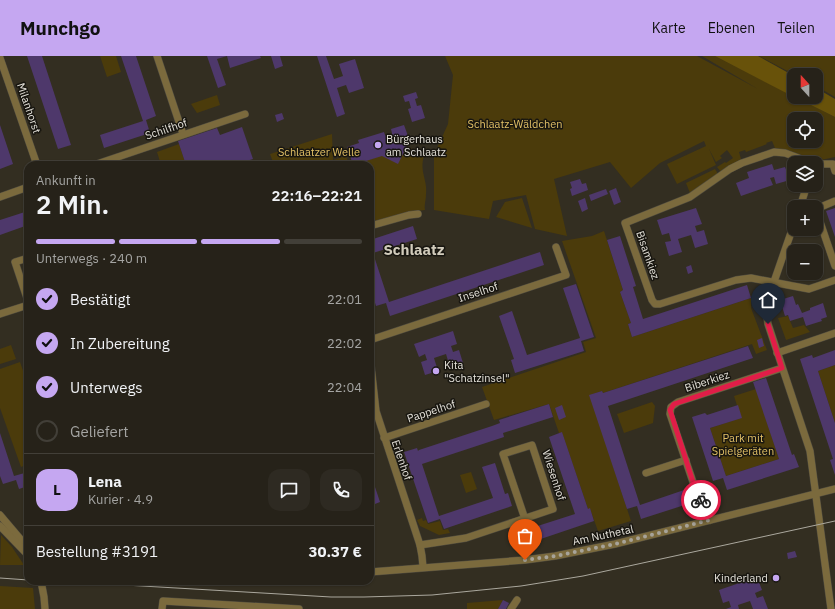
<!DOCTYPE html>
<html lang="de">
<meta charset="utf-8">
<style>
:root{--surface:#262219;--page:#2e2a22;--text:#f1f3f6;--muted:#a4a4a2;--line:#423f38;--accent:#c5a7f1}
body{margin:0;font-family:"IBM Plex Sans",sans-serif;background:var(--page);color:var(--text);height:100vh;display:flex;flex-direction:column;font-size:15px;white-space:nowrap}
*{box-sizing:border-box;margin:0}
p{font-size:13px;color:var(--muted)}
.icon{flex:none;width:22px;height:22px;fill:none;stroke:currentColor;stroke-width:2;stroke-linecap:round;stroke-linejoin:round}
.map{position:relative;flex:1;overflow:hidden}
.sheet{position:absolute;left:24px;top:105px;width:350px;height:424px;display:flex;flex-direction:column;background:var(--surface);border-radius:12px;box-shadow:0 1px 3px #0004,0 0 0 1px var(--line)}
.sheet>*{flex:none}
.needle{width:26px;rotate:339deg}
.tools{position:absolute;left:787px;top:12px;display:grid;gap:8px}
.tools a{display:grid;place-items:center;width:36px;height:36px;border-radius:8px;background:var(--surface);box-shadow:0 1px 3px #0004,0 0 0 1px var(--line);font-size:20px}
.pin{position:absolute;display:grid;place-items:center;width:34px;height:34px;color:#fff;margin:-41px -17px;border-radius:50% 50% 50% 0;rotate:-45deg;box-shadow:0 0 4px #0007}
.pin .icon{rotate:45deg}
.courier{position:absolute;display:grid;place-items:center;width:40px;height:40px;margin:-20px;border:3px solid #e11d48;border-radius:50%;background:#fff;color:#222;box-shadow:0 1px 5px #0007}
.headline em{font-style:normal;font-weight:600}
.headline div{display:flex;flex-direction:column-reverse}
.headline{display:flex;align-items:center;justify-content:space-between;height:68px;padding:0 12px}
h1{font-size:26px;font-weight:600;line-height:30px}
.bar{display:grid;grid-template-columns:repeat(4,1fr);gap:6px 4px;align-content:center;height:48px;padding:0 12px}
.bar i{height:5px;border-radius:3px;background:var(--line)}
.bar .selected{background:var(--accent)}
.bar p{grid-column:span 4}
.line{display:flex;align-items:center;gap:10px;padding:0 12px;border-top:1px solid var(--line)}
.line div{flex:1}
.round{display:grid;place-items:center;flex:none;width:42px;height:42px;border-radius:12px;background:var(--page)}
ol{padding:0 12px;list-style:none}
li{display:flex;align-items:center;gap:12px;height:44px}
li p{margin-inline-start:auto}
li .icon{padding:4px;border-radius:50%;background:var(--accent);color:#111;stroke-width:4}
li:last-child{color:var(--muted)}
li i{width:22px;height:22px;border:2px solid var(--line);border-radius:50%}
header{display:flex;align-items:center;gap:24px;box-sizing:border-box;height:56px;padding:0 20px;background:var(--accent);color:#111}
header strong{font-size:19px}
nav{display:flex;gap:22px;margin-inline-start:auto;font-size:14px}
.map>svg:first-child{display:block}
</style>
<header>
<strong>Munchgo</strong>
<nav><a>Karte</a><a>Ebenen</a><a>Teilen</a></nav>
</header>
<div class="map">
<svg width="835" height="553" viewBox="0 0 835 553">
<rect width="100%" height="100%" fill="#332e21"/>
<!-- green -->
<g fill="#4b3b0b" fill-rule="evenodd">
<path d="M100,0H116L121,16L107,21Z"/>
<path d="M445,0H697L758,33L702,0H715L835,61V101L821,104L775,92L772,85L766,87L767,88L746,96L745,94L739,96L741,103L721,116L717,111L725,106L726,107L733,102L727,94L720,100L722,102L716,106L709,93L716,109L677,128L667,108L706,90L704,85L660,107L631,132L610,106L554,123L567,180L535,173L526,139L493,145L489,163L434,154V99L448,68L453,19ZM794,63H816V85H794Z"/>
<path d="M759,0H835V41L816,30V19H795Z"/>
<path d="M217,39L220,49L197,57L191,48Z"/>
<path d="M332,78L333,104L346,100L348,105L351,104L353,109H274L270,98Z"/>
<path d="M179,88L186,109H161L157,96Z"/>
<path d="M407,90L424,100C419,115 428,125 426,138C426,145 424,148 425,154L408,156L370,168V109H354Z"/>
<path d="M715,113L718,118L690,137L686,127Z"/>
<path d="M522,142L532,172L496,161L505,146Z"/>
<path d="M604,175L623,234L620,236L631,267L628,268L632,281L751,242V252L767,294L756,298L752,288L603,337L602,335L590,339L631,465L598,475L590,453H588L562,377H559L549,348L494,364L482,331L586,296L583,286L596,282L562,185L592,180Z"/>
<path d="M788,260L793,272L804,269L810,276L786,284L778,262Z"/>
<path d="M11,289L16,303L0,308V293Z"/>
<path d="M20,306L28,329V408L21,411L0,352V313Z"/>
<path d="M835,309V367L818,315Z"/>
<path d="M756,333L779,403L726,420L710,372L741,362L734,340Z"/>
<path d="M652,346L655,350L653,367L624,377L617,358Z"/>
<path d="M471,416L477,433L466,437L460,419Z"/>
<path d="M422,462L423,465L426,464L428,468L440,465L443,474L448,473L450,477L439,479L420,470L417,464Z"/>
<path d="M1,479L12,491L24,509H0Z"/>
<path d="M0,530L33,532L35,553H0Z"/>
<path d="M503,544L498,553H467V547Z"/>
</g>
<!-- water -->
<g fill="#68520a">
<path d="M715,0H758L794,20V41Z"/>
<path d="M816,32L835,43V61L795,41H816Z"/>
</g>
<!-- building -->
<g fill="#4e386b">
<path d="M27,0H42L71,89L58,93Z"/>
<path d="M121,0H136L156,60L146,64L150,77L104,92L100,79L143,65Z"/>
<path d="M207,0H260L261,2L230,12L227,0L217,3L226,29L218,32Z"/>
<path d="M271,0H280L283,10L275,13Z"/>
<path d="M317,0H326L334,23L343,20L339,8L355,3L364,32L349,37L346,29L337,32L345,58L337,61Z"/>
<path d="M416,36L418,42L415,43L417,50L421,49L425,62L412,66L408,53L411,52L409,45L405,46L403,40Z"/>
<path d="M282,57L284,63L277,66L275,59Z"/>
<path d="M0,69L13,108L0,113Z"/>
<path d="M404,69L408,80L399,84L400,87L407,90L398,108L382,100L353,109L347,91L359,87L358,84L384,76L385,79L391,83L393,82L391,73Z"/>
<path d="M242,71L253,103L234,109H186L178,85L217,72L220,79Z"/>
<path d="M772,108L774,114L785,111L790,124L776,128L774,121L770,122L773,129L741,140L736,127L749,122L747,116Z"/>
<path d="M580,123L582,128L586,127L588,134L572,140L570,133L572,132L570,126Z"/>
<path d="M616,132L621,146L614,149L609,135Z"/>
<path d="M606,133L608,138L591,145L589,139Z"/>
<path d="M585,142L588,153L582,156L578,145Z"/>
<path d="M696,152L702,168L695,170L697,176L704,174L708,188L695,192L691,179L678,183L682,196L669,200L665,186L671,185L669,177L662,179L657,164Z"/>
<path d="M835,152V181L826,155Z"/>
<path d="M28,155V169L0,179V164Z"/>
<path d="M413,170L417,183L373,197L389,246L540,196L544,209L390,260L386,247L376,250L370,231V184Z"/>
<path d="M620,180L636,230L633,231L643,263L747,229L751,242L632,281L628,268L631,267L620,236L623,234L607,184Z"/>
<path d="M691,209L693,216L688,218L686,211Z"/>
<path d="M576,228L594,281L581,285L584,295L515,317L511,304L514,303L499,260L512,255L527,299L580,282L563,232Z"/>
<path d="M793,240L796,249L798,248L802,257L810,254V252L823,247L827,261L821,263L822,265L806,270L803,261L790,265L788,259L785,260L780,244Z"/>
<path d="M453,275L457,288L451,290L453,296L459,294L463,307L450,311L446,298L434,302L438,315L425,319L421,306L427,304L425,298L419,301L414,288Z"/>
<path d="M762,282L764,290L759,292L757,284Z"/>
<path d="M748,290L753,302L608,350L640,449L690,432L694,446L641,463L637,450L627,453L589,339L602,335L603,337Z"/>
<path d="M835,294V309L818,315L835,367V419L830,404L833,403L800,303L812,299L813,302Z"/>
<path d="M766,322L792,399L794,398L799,411L727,434L723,422L713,425L692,361L705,357L707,359L738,349L742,362L710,372L726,420L779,403L753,326Z"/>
<path d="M549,348L553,361L503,377L504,381L422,408L439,460L493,442L482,411L495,407L505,438L508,437L512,450L444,473L440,463L428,467L404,396L417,392L418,395L419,394L492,370L500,367L499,364Z"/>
<path d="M562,349L566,361L559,364L555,352Z"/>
<path d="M562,376L588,453L590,452L594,465L526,488L522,475L575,458L549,381Z"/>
<path d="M0,377L14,420L28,416V430L19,433L16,424L3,428L0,420Z"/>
<path d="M370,416L380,446L370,450Z"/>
<path d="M795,495L797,501L788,503L787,497Z"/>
<path d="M757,521L762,534L755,537L757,542L763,540L768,553H753L750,545L738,549L739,553H726L731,551L729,545L723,547L719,534Z"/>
<path d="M503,544L509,547L506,553H498Z"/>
</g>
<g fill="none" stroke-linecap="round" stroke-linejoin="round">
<!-- minor casing -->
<g stroke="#4f4b3f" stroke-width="8">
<g id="minor">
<path d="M157,0L183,78"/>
<path d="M0,2L37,109"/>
<path d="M812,107L785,97L774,96L742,107L730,113L690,141L625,167L652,244L655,248H660L736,224L751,222L809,233L835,224"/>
<path d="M816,108H833L835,115"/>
<path d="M94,109L245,58"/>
<path d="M0,141L28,131"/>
<path d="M800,151L807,129"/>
<path d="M816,153L835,145"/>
<path d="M816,154L835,210"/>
<path d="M794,168L767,246L766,255L768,268L810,395L831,553"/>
<path d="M370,170L409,159L418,158"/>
<path d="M28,202L15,206L28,245"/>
<path d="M0,258L28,249"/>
<path d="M370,284L566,219L556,191"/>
<path d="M777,297L835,277"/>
<path d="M370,301L376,355L420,489L422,500L423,511"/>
<path d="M384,382L486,348"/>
<path d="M646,417L686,404"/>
<path d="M0,459L28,492"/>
<path d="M710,464L693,426L670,358L671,351L678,346L782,312"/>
<path d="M0,470L28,499"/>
<path d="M420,489L466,482L553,453L532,389L503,398L525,463"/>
<path d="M370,516L525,504L555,500L615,488L835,433"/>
<path d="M41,525L44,541L45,553"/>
<path d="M162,553L163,545L299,553"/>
<path d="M511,553L517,544"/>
</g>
</g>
<!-- minor -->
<use href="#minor" stroke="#7b6a3d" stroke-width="7"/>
<!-- tram -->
<g stroke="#aba89e" stroke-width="1">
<path d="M0,522L28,524"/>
<path d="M56,525L331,541H364L432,539L521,530L583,520L835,465"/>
</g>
</g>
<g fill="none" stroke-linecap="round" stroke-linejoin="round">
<!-- done -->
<path stroke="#a7a399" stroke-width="4" stroke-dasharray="0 7.2" d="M525,504L555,500L615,488L710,464L701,444"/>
<!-- route -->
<path stroke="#e11d48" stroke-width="5" d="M701,444L693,426L670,354L674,348L782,312L768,268"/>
</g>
<!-- markers -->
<g fill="#c5a7f1" stroke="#181610" stroke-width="1.5">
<circle cx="378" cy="89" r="4"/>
<circle cx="436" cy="315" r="4"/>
<circle cx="776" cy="522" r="4"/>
</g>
<g text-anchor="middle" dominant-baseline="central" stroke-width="3" stroke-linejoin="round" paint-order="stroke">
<!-- street labels -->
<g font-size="11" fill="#e5e2da" stroke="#181610">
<text transform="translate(29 52) rotate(71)">Milanhorst</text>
<text transform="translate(166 73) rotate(-19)">Schilfhof</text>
<text transform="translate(648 199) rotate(71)">Bisamkiez</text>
<text transform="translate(478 236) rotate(-18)">Inselhof</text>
<text transform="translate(707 325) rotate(-18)">Biberkiez</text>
<text transform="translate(431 355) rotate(-18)">Pappelhof</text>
<text transform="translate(402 404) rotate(71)">Erlenhof</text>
<text transform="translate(554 419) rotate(72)">Wiesenhof</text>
<text transform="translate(603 479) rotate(-12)">Am Nuthetal</text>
</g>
<!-- park labels -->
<g font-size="11" fill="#e3c166" stroke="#181610">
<text x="515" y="68">Schlaatz-Wäldchen</text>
<text x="319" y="96">Schlaatzer Welle</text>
<text x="743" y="382">Park mit<tspan x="743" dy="13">Spielgeräten</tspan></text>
</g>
<!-- poi labels -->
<g font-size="11" fill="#e5e2da" stroke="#181610" text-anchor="start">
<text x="386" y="83">Bürgerhaus<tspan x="386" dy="13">am Schlaatz</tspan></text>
<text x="444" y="309">Kita<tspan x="444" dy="13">"Schatzinsel"</tspan></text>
<text x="768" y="522" text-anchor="end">Kinderland</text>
</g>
<!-- district labels -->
<g font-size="15" font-weight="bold" fill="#d2ccbc" stroke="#181610">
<text x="414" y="193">Schlaatz</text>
</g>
</g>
</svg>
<div class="tools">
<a><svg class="needle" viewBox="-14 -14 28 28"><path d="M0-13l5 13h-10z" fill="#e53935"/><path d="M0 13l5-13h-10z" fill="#a4a4a2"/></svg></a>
<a><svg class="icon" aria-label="locate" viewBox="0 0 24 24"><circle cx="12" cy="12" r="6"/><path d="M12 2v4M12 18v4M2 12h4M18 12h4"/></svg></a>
<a><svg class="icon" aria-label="layers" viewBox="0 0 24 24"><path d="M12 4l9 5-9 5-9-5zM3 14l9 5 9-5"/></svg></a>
<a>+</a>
<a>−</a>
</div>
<div class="pin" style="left:525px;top:504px;background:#ea580c"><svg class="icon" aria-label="bag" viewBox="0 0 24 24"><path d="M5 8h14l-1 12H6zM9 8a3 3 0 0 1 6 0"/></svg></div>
<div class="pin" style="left:768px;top:268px;background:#1f2937"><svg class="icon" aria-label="home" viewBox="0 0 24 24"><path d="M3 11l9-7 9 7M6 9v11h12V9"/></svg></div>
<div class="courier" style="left:701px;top:444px"><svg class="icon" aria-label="bike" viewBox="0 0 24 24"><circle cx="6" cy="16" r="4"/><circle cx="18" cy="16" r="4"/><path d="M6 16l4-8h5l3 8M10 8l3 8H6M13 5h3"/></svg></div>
<section class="sheet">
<div class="headline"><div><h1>2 Min.</h1><p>Ankunft in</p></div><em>22:16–22:21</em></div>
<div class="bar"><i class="selected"></i><i class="selected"></i><i class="selected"></i><i></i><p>Unterwegs · 240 m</p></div>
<ol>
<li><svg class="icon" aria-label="check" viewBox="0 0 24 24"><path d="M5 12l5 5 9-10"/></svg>Bestätigt<p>22:01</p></li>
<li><svg class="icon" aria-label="check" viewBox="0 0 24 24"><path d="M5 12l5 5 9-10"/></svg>In Zubereitung<p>22:02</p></li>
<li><svg class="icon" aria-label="check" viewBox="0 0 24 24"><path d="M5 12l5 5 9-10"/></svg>Unterwegs<p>22:04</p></li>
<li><i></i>Geliefert</li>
</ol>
<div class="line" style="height:72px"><b class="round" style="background:var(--accent);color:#111">L</b><div><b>Lena</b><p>Kurier · 4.9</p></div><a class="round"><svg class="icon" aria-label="chat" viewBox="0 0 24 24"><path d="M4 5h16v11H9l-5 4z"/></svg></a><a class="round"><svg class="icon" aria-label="phone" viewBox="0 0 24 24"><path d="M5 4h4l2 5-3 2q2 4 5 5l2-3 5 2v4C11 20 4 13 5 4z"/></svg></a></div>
<div class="line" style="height:52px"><div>Bestellung #3191</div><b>30.37 €</b></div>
</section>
</div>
